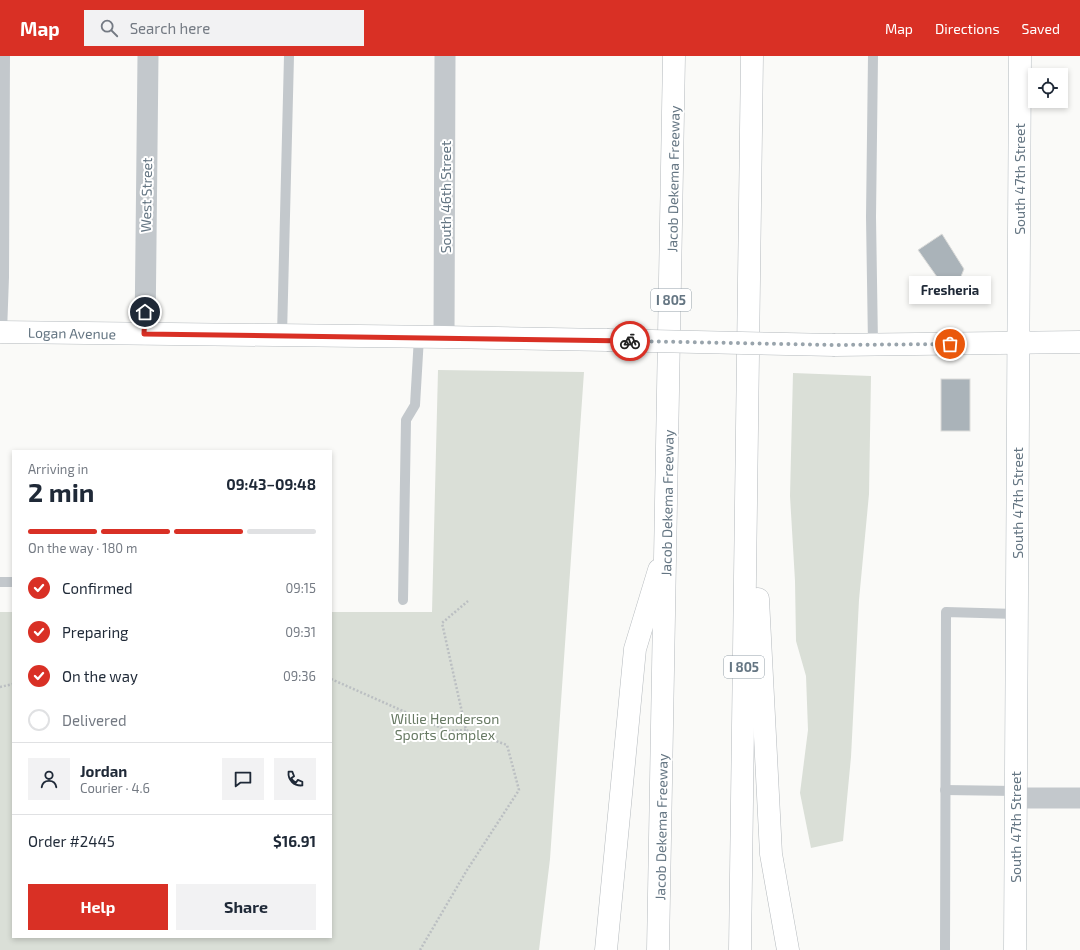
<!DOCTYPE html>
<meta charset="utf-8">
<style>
:root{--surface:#fff;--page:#f2f2f3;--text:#1f2937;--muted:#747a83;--line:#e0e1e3;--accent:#d93025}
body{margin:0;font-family:"Exo 2",sans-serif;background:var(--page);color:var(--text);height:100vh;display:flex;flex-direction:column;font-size:15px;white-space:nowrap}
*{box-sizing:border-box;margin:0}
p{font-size:13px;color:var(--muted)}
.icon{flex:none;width:22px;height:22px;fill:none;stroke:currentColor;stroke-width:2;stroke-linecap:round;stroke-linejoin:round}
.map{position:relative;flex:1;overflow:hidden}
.sheet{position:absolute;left:12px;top:394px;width:320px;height:488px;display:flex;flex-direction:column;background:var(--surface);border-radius:0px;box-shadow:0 2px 6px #0003}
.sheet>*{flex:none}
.tools{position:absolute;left:1028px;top:12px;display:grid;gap:8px}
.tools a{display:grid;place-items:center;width:40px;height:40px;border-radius:0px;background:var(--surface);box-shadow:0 2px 6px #0003;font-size:20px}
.pin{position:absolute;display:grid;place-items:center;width:34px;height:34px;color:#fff;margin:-17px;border:2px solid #fff;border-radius:50%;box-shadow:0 1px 4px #0007}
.courier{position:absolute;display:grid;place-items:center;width:40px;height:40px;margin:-20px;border:3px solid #d93025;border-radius:50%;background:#fff;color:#222;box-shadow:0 1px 5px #0007}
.bubble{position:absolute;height:28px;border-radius:0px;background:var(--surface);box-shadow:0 2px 6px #0003;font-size:13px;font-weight:700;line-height:28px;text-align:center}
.head em{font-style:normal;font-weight:700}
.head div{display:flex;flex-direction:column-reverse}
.head{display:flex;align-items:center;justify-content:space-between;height:68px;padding:0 16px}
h1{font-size:26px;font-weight:700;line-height:30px}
.bar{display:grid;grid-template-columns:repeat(4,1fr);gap:6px 4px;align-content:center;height:48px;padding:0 16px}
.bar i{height:5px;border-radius:3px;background:var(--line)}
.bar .selected{background:var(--accent)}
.bar p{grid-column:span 4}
.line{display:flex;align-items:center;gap:10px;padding:0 16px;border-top:1px solid var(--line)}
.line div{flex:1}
.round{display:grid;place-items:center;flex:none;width:42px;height:42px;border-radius:0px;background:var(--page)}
ol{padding:0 16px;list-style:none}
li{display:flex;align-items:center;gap:12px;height:44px}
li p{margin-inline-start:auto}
li .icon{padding:4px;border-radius:50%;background:var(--accent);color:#fff;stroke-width:4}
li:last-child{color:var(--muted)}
li i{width:22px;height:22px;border:2px solid var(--line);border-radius:50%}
.action{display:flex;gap:8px;margin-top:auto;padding:8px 16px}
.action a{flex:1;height:46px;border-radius:0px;background:var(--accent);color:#fff;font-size:16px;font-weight:700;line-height:46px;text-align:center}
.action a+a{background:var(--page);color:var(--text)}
header{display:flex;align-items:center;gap:24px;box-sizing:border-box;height:56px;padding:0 20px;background:var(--accent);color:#fff}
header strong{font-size:19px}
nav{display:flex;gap:22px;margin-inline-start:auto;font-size:14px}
.search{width:280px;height:36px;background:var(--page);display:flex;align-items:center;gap:10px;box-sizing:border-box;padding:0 14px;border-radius:0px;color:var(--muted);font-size:15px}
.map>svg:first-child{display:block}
</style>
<header>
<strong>Map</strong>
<div class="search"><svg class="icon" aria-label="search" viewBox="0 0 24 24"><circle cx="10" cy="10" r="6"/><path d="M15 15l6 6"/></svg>Search here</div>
<nav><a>Map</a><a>Directions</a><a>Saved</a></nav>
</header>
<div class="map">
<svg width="1080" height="894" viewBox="0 0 1080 894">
<rect width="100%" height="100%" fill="#fafaf8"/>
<!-- green -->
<g fill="#dadfd7">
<path d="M438,314L584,316L550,803L539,894H0V556H13V881H331V556H432Z"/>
<path d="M793,317L871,320L869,438L859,544L851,701L843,785L811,792L800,737L808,674L806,620L796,585L795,525L790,440Z"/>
</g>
<!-- building -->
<g fill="#aab3b9" stroke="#dcdcda">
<path d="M942,178L964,213L960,223L942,228L918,194Z"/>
<rect x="941" y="323" width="29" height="52"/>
</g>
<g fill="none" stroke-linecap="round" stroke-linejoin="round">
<!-- secondary casing -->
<g stroke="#b3babf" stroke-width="23">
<path id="secondary" d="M1015,894L1020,0"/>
</g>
<!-- primary casing -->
<g stroke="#b5babe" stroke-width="23">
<g id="primary">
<path d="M0,276L444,281L607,284"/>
<path d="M835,289L1080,286"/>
</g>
</g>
<!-- highway casing -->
<g stroke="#b4b9bd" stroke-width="23">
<g id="highway">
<path d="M758,543L771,798L788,894"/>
<path d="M606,894L635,593L659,514"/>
<path d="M658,894L674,0"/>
<path d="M740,894L752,0"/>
</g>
</g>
<!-- path -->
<g stroke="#bbbfc2" stroke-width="2.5" stroke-dasharray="2 2" stroke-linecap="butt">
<path d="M331,623L448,675L466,674L442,567L468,545"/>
<path d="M0,631L13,628"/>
<path d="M420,894L467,814L519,734L507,689L466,674"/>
</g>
<!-- lane -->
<g stroke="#c3c8cc" stroke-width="10">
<path d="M873,0L871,161L873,288"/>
<path d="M2,276L4,221L5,0"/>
<path d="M282,279L289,0"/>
<path d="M0,526H13"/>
<path d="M403,544L406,364L415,349L419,281"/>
<path d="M945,734L1015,735"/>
<path d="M945,894L946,556L1016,558"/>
</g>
<!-- street -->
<g stroke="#c3c8cc" stroke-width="21">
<path d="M145,278L148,0"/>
<path d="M444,281L445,0"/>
<path d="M1015,742H1080"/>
</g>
<!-- secondary -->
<use href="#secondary" stroke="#fff" stroke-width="22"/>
<!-- primary -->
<use href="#primary" stroke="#fff" stroke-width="22"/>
<!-- highway -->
<use href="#highway" stroke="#fff" stroke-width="22"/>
<!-- primary-bridge casing -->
<g stroke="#b5babe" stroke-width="23" stroke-linecap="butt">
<path id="primary-bridge" d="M607,284L835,289"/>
</g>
<!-- primary-bridge -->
<use href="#primary-bridge" stroke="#fff" stroke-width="22"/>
</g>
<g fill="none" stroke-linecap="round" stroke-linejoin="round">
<!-- done -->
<path stroke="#99a4ac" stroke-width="4" stroke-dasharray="0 7.2" d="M630,285L835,289L950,288"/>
<!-- route -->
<path stroke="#d93025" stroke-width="5" d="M145,256L144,278L630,285"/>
</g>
<g text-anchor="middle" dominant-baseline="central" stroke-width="4" stroke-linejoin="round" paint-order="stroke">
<!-- shield labels -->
<g fill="#fff" stroke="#939fa8" stroke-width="1">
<rect x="651" y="233" width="40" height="22" rx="3"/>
<rect x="724" y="600" width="40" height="22" rx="3"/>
</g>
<g font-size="13" font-weight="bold" fill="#657683">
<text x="671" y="244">I 805</text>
<text x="744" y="611">I 805</text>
</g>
<!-- street labels -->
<g font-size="14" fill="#657683" stroke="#fff">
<text transform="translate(673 123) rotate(-89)">Jacob Dekema Freeway</text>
<text transform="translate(1019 123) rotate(-90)">South 47th Street</text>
<text transform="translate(146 139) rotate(-89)">West Street</text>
<text transform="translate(445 141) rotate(-90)">South 46th Street</text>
<text transform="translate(72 277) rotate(1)">Logan Avenue</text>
<text transform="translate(667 447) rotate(-89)">Jacob Dekema Freeway</text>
<text transform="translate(1017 447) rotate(-90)">South 47th Street</text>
<text transform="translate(661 771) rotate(-89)">Jacob Dekema Freeway</text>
<text transform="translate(1015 771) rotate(-90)">South 47th Street</text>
</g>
<!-- park labels -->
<g font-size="14" fill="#687a64" stroke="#fff">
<text x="445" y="662">Willie Henderson<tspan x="445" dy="16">Sports Complex</tspan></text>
</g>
</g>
</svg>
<div class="tools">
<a><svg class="icon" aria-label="locate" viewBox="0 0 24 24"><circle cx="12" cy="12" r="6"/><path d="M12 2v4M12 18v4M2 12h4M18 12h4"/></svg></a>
</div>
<div class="pin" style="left:950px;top:288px;background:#ea580c"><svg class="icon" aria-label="bag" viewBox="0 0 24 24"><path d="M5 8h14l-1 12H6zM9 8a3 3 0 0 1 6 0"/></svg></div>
<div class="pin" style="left:145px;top:256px;background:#1f2937"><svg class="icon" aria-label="home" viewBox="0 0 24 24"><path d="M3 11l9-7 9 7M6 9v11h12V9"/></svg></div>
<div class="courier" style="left:630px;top:285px"><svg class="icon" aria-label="bike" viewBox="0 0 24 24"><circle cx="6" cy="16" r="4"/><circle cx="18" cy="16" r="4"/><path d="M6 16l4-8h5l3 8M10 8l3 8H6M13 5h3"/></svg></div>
<div class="bubble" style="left:909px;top:220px;width:82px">Fresheria</div>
<section class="sheet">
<div class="head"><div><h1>2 min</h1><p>Arriving in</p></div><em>09:43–09:48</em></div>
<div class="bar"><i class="selected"></i><i class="selected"></i><i class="selected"></i><i></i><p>On the way · 180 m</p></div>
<ol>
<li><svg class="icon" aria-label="check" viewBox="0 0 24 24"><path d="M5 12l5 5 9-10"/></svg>Confirmed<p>09:15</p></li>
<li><svg class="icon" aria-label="check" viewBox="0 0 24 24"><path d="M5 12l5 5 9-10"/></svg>Preparing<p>09:31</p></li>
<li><svg class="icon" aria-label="check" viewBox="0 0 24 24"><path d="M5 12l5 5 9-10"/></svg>On the way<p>09:36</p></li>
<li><i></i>Delivered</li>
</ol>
<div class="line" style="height:72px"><a class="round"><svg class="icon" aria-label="person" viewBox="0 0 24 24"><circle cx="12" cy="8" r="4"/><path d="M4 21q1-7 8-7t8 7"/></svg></a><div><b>Jordan</b><p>Courier · 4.6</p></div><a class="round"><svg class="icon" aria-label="chat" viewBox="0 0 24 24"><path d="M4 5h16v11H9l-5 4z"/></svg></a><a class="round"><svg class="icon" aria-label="phone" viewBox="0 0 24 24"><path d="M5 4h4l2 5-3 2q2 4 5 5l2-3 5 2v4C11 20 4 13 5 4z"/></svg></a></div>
<div class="line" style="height:52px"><div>Order #2445</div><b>$16.91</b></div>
<div class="action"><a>Help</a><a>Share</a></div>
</section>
</div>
